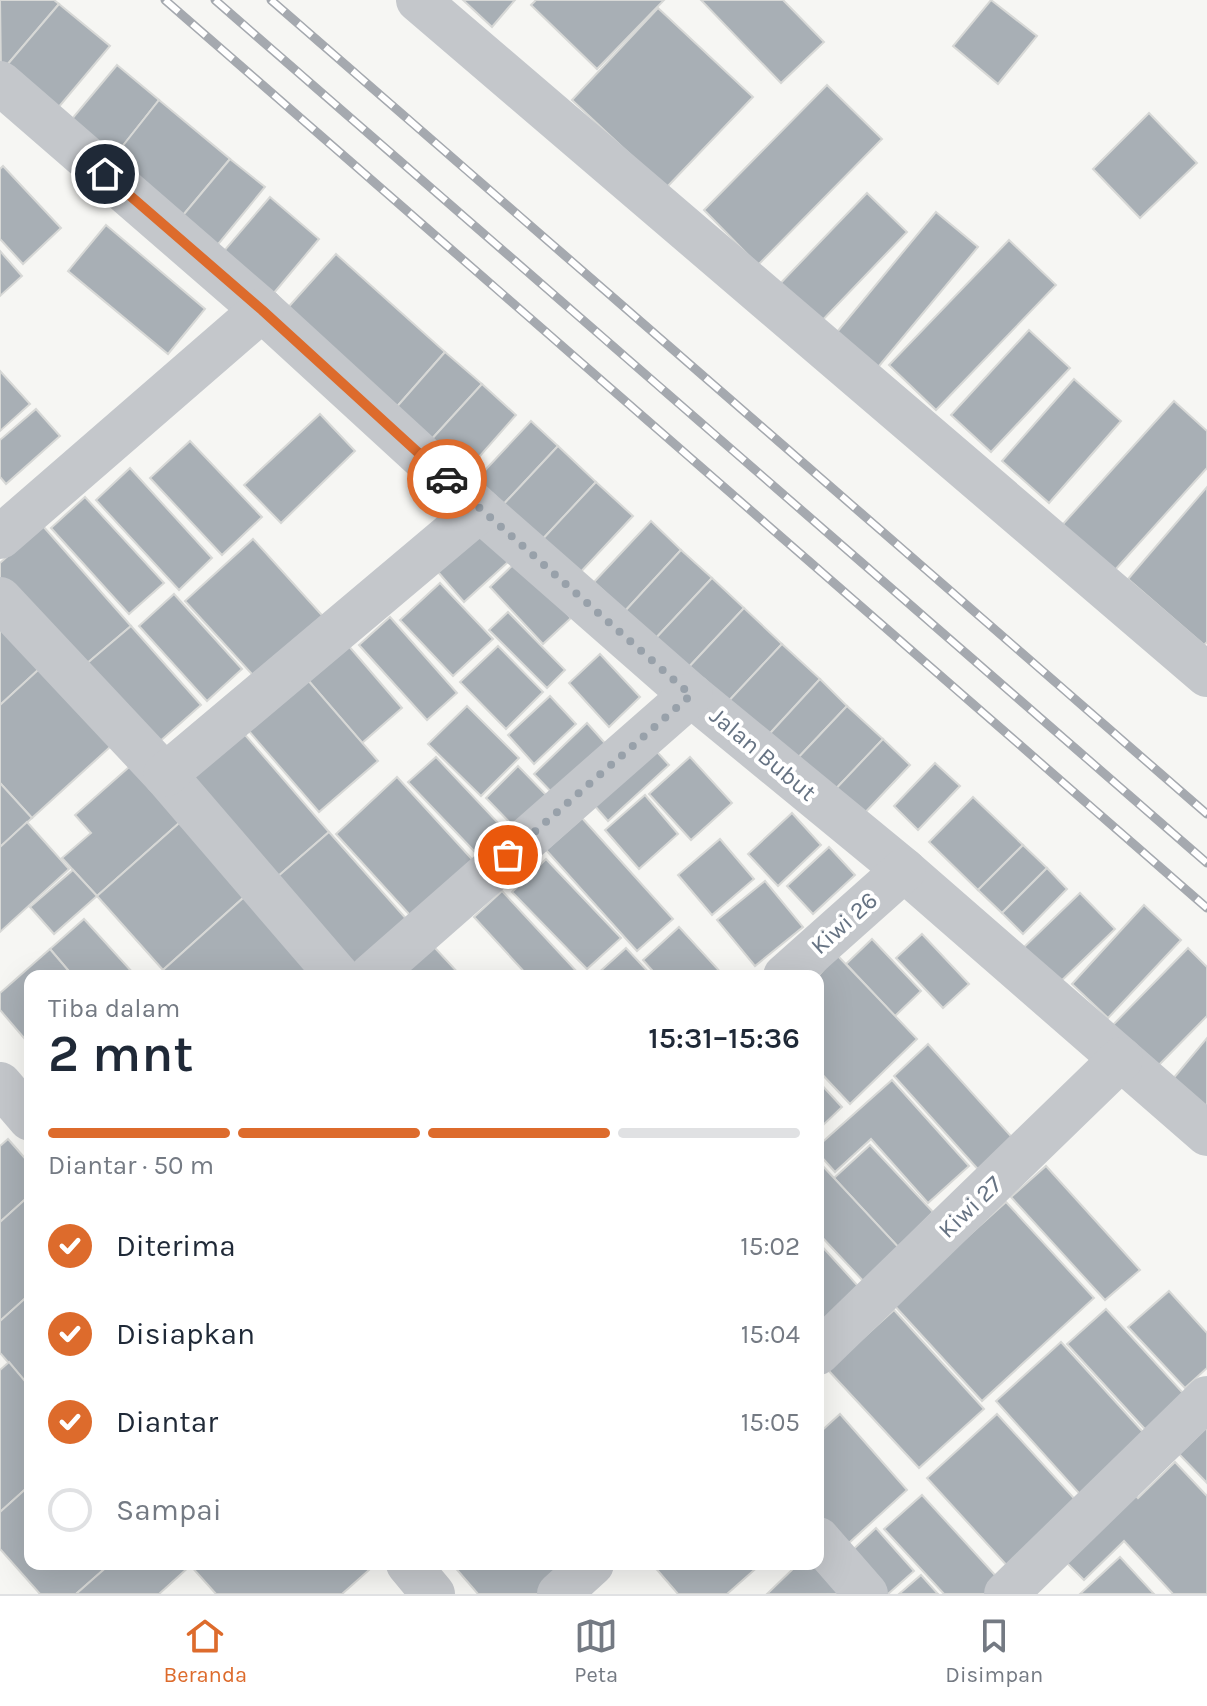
<!DOCTYPE html>
<html lang="id">
<meta charset="utf-8">
<style>
:root{--surface:#fff;--page:#f2f2f3;--text:#1f2937;--muted:#747a83;--line:#e0e1e3;--accent:#dd6b2c}
body{margin:0;font-family:Karla,sans-serif;background:var(--page);color:var(--text);height:100vh;display:flex;flex-direction:column;font-size:30px;white-space:nowrap}
*{box-sizing:border-box;margin:0}
p{font-size:26px;color:var(--muted)}
.icon{flex:none;width:44px;height:44px;fill:none;stroke:currentColor;stroke-width:2;stroke-linecap:round;stroke-linejoin:round}
.map{position:relative;flex:1;overflow:hidden}
.panel{position:absolute;left:24px;top:970px;width:800px;height:600px;display:flex;flex-direction:column;background:var(--surface);border-radius:16px;box-shadow:0 8px 32px #0002}
.panel>*{flex:none}
.pin{position:absolute;display:grid;place-items:center;width:68px;height:68px;color:#fff;margin:-34px;border:4px solid #fff;border-radius:50%;box-shadow:0 2px 8px #0007}
.courier{position:absolute;display:grid;place-items:center;width:80px;height:80px;margin:-40px;border:6px solid #dd6b2c;border-radius:50%;background:#fff;color:#222;box-shadow:0 2px 10px #0007}
.headline em{font-style:normal;font-weight:600}
.headline div{display:flex;flex-direction:column-reverse}
.headline{display:flex;align-items:center;justify-content:space-between;height:136px;padding:0 24px}
h1{font-size:52px;font-weight:600;line-height:60px}
.bar{display:grid;grid-template-columns:repeat(4,1fr);gap:12px 8px;align-content:center;height:96px;padding:0 24px}
.bar i{height:10px;border-radius:6px;background:var(--line)}
.bar .on{background:var(--accent)}
.bar p{grid-column:span 4}
ol{padding:0 24px;list-style:none}
li{display:flex;align-items:center;gap:24px;height:88px}
li p{margin-inline-start:auto}
li .icon{padding:8px;border-radius:50%;background:var(--accent);color:#fff;stroke-width:4}
li:last-child{color:var(--muted)}
li i{width:44px;height:44px;border:4px solid var(--line);border-radius:50%}
.tab-bar{display:flex;justify-content:space-around;align-items:center;height:112px;border-top:2px solid var(--line);background:var(--surface);font-size:22px;color:var(--muted)}
.tab-bar a{display:grid;justify-items:center;gap:4px}
.tab-bar .on{color:var(--accent)}
.map>svg:first-child{display:block}
</style>
<div class="map">
<svg width="1207" height="1594" viewBox="0 0 1207 1594">
<rect width="100%" height="100%" fill="#f6f6f3"/>
<!-- building -->
<g fill="#a8afb5" stroke="#d7d8d6" stroke-width="2">
<path d="M0,0H54L59,4L1,72Z"/>
<path d="M463,0H515L492,27Z"/>
<path d="M536,0H664L597,69L531,5Z"/>
<path d="M701,0H783L824,42L781,83Z"/>
<path d="M991,0L1037,36L998,84L953,46Z"/>
<path d="M59,4L110,46L52,115L1,72Z"/>
<path d="M658,8L753,97L666,188L572,100Z"/>
<path d="M117,65L159,100L110,162L66,126Z"/>
<path d="M827,85L882,139L758,265L704,210Z"/>
<path d="M159,100L230,159L179,220L110,162Z"/>
<path d="M1149,113L1197,163L1140,218L1093,169Z"/>
<path d="M230,159L265,187L215,248L179,220Z"/>
<path d="M3,166L61,228L23,264L0,239V169Z"/>
<path d="M867,193L907,232L814,329L774,290Z"/>
<path d="M270,197L319,239L268,300L218,258Z"/>
<path d="M936,212L978,247L869,378L828,343Z"/>
<path d="M106,225L205,309L168,354L68,271Z"/>
<path d="M1009,240L1056,285L936,410L889,365Z"/>
<path d="M0,251L22,276L0,296Z"/>
<path d="M336,254L445,352L394,410L284,312Z"/>
<path d="M1029,330L1070,368L991,452L951,415Z"/>
<path d="M445,352L482,384L430,441L394,410Z"/>
<path d="M0,371L30,404L0,431Z"/>
<path d="M1074,379L1121,421L1049,503L1002,461Z"/>
<path d="M482,384L516,415L465,473L430,441Z"/>
<path d="M1174,401L1207,431V468L1105,581L1054,534Z"/>
<path d="M36,409L60,436L6,484L0,477V440Z"/>
<path d="M320,414L355,451L281,523L244,485Z"/>
<path d="M531,421L558,446L500,508L474,482Z"/>
<path d="M190,441L262,517L222,555L150,478Z"/>
<path d="M558,446L596,482L539,543L500,508Z"/>
<path d="M130,468L212,558L179,590L96,500Z"/>
<path d="M596,482L633,516L576,577L539,543Z"/>
<path d="M1207,487V642L1204,645L1128,579Z"/>
<path d="M85,497L164,583L129,614L51,528Z"/>
<path d="M651,521L681,550L625,611L594,582Z"/>
<path d="M42,525L131,626L78,671L0,583V563Z"/>
<path d="M475,526L508,562L464,602L432,565Z"/>
<path d="M253,539L329,623L262,685L185,601Z"/>
<path d="M681,550L712,578L655,639L625,611Z"/>
<path d="M517,561L571,618L543,644L490,587Z"/>
<path d="M712,578L744,608L687,669L655,639Z"/>
<path d="M440,583L493,639L453,676L400,620Z"/>
<path d="M174,594L242,669L207,701L139,626Z"/>
<path d="M0,605L50,659L0,705Z"/>
<path d="M744,608L782,644L725,705L687,669Z"/>
<path d="M508,612L565,670L547,688L489,630Z"/>
<path d="M390,617L457,693L427,720L359,645Z"/>
<path d="M131,626L201,705L149,751L78,671Z"/>
<path d="M347,644L402,708L362,743L307,679Z"/>
<path d="M782,644L820,679L763,741L725,705Z"/>
<path d="M498,646L543,692L506,729L460,682Z"/>
<path d="M600,654L640,697L609,727L569,683Z"/>
<path d="M50,659L121,737L32,818L0,783V705Z"/>
<path d="M307,679L378,761L319,812L248,730Z"/>
<path d="M820,679L847,706L795,761L763,741Z"/>
<path d="M550,696L576,724L534,764L508,735Z"/>
<path d="M467,706L519,758L481,796L428,744Z"/>
<path d="M847,706L883,739L830,795L795,761Z"/>
<path d="M587,723L611,750L559,800L534,774Z"/>
<path d="M240,729L329,832L276,878L186,776Z"/>
<path d="M883,739L910,765L858,820L830,795Z"/>
<path d="M648,742L669,765L608,821L587,797Z"/>
<path d="M436,757L500,825L474,851L408,782Z"/>
<path d="M690,757L732,803L691,840L649,794Z"/>
<path d="M137,760L187,816L97,896L62,858L91,833L75,815Z"/>
<path d="M935,763L960,786L918,830L894,806Z"/>
<path d="M518,766L551,800L519,832L486,798Z"/>
<path d="M397,777L480,868L419,925L336,834Z"/>
<path d="M0,783L32,818L0,847Z"/>
<path d="M645,795L678,834L639,869L605,830Z"/>
<path d="M973,797L1023,845L978,890L929,842Z"/>
<path d="M792,813L821,845L778,886L748,854Z"/>
<path d="M187,816L253,889L163,970L97,896Z"/>
<path d="M582,818L673,919L637,951L546,850Z"/>
<path d="M27,822L69,869L0,932V847Z"/>
<path d="M329,832L409,922L356,969L276,878Z"/>
<path d="M720,839L754,879L712,915L678,875Z"/>
<path d="M1023,845L1047,868L1002,913L978,890Z"/>
<path d="M829,847L855,875L813,914L787,886Z"/>
<path d="M546,859L621,938L587,969L512,892Z"/>
<path d="M1047,868L1067,889L1023,934L1002,913Z"/>
<path d="M73,870L97,896L54,934L30,907Z"/>
<path d="M765,881L803,927L755,966L717,920Z"/>
<path d="M253,889L328,976H169L163,970Z"/>
<path d="M502,891L579,974L577,976H528L474,917Z"/>
<path d="M1080,893L1115,929L1056,986L1021,950Z"/>
<path d="M1144,905L1181,940L1108,1018L1072,984Z"/>
<path d="M84,919L133,973L130,976H73L50,949Z"/>
<path d="M679,927L724,976H657L643,960Z"/>
<path d="M922,934L969,984L943,1008L896,958Z"/>
<path d="M423,935L461,976H393Z"/>
<path d="M872,939L921,991L895,1016L846,964Z"/>
<path d="M626,948L652,976H595Z"/>
<path d="M1188,948L1207,967V1016L1151,1073L1108,1030Z"/>
<path d="M50,949L73,976H30V1045L0,1010V993Z"/>
<path d="M837,955L917,1039L850,1104L818,1070V976Z"/>
<path d="M1207,1038V1110L1172,1080Z"/>
<path d="M928,1044L1019,1145L984,1176L894,1076Z"/>
<path d="M892,1080L969,1166L928,1203L871,1139L835,1172L818,1153V1146Z"/>
<path d="M818,1081L842,1107L818,1130Z"/>
<path d="M8,1139L30,1164V1195L0,1222V1146Z"/>
<path d="M870,1145L933,1212L898,1247L834,1178Z"/>
<path d="M820,1163L902,1251L867,1285L818,1233V1166Z"/>
<path d="M1046,1166L1140,1270L1105,1300L1011,1197Z"/>
<path d="M30,1195V1294L0,1321V1222Z"/>
<path d="M1006,1202L1094,1298L982,1401L893,1304Z"/>
<path d="M818,1242L867,1296L818,1341Z"/>
<path d="M1169,1291L1207,1333V1368L1185,1388L1128,1327Z"/>
<path d="M30,1294V1387L0,1353V1321Z"/>
<path d="M1106,1309L1193,1404L1154,1439L1067,1344Z"/>
<path d="M894,1310L984,1409L919,1468L828,1370Z"/>
<path d="M1061,1342L1152,1442L1087,1502L996,1401Z"/>
<path d="M9,1362L30,1387V1485L0,1512V1370Z"/>
<path d="M840,1414L907,1490L839,1552L818,1529V1434Z"/>
<path d="M997,1414L1081,1506L1011,1570L927,1478Z"/>
<path d="M1207,1427V1483L1179,1454Z"/>
<path d="M1175,1462L1207,1496V1594H1173L1124,1541L1084,1580L1058,1554L1128,1488L1138,1498Z"/>
<path d="M30,1485V1564H110L76,1594H40L0,1549V1512Z"/>
<path d="M922,1495L1005,1586L996,1594H944L884,1529Z"/>
<path d="M876,1528L914,1571L888,1594H877L844,1558Z"/>
<path d="M1120,1557L1154,1594H1080Z"/>
<path d="M110,1564H189L190,1566L159,1594H76Z"/>
<path d="M189,1564H363L369,1570L342,1594H216Z"/>
<path d="M452,1564H553L567,1580L550,1594H478Z"/>
<path d="M652,1564H761L727,1594H678Z"/>
<path d="M798,1564H813L842,1594H767Z"/>
<path d="M921,1575L938,1594H899Z"/>
</g>
<g fill="none" stroke-linecap="round" stroke-linejoin="round">
<!-- minor -->
<g stroke="#c4c7cb" stroke-width="44">
<path d="M418,0L1207,675"/>
<path d="M0,83L262,310L480,510L691,695L904,870L1207,1134"/>
<path d="M0,537L262,310"/>
<path d="M0,599L165,775L338,976"/>
<path d="M165,775L480,510"/>
<path d="M371,976L691,695"/>
<path d="M785,976L904,870"/>
<path d="M0,1084L30,1119"/>
<path d="M818,1353L1121,1059"/>
<path d="M818,1539L866,1594"/>
<path d="M408,1564L433,1594"/>
<path d="M559,1594L592,1564"/>
<path d="M1006,1594L1207,1398"/>
</g>
<!-- rail casing -->
<g stroke="#a5a9af" stroke-width="9">
<g id="rail">
<path d="M165,0L1207,908"/>
<path d="M215,0L1207,863"/>
<path d="M271,0L1207,814"/>
</g>
</g>
<!-- rail -->
<use href="#rail" stroke="#fff" stroke-width="6" stroke-dasharray="18" stroke-linecap="butt"/>
</g>
<g fill="none" stroke-linecap="round" stroke-linejoin="round">
<!-- done -->
<path stroke="#98a1aa" stroke-width="8" stroke-dasharray="0 14.4" d="M447,479L691,695L508,855"/>
<!-- route -->
<path stroke="#dd6b2c" stroke-width="10" d="M105,174L262,310L447,479"/>
</g>
<g text-anchor="middle" dominant-baseline="central" stroke-width="8" stroke-linejoin="round" paint-order="stroke">
<!-- street labels -->
<g font-size="24" fill="#667383" stroke="#fff">
<text transform="translate(763 754) rotate(40)">Jalan Bubut</text>
<text transform="translate(844 923) rotate(-42)">Kiwi 26</text>
<text transform="translate(970 1207) rotate(-44)">Kiwi 27</text>
</g>
</g>
</svg>
<div class="pin" style="left:508px;top:855px;background:#ea580c"><svg class="icon" aria-label="bag" viewBox="0 0 24 24"><path d="M5 8h14l-1 12H6zM9 8a3 3 0 0 1 6 0"/></svg></div>
<div class="pin" style="left:105px;top:174px;background:#1f2937"><svg class="icon" aria-label="home" viewBox="0 0 24 24"><path d="M3 11l9-7 9 7M6 9v11h12V9"/></svg></div>
<div class="courier" style="left:447px;top:479px"><svg class="icon" aria-label="car" viewBox="0 0 24 24"><path d="M5 17H2v-5l4-1 3-4h7l3 4 3 1v5h-3M9 17h6M6 11h13"/><circle cx="7" cy="17" r="2"/><circle cx="17" cy="17" r="2"/></svg></div>
<section class="panel">
<div class="headline"><div><h1>2 mnt</h1><p>Tiba dalam</p></div><em>15:31–15:36</em></div>
<div class="bar"><i class="on"></i><i class="on"></i><i class="on"></i><i></i><p>Diantar · 50 m</p></div>
<ol>
<li><svg class="icon" aria-label="check" viewBox="0 0 24 24"><path d="M5 12l5 5 9-10"/></svg>Diterima<p>15:02</p></li>
<li><svg class="icon" aria-label="check" viewBox="0 0 24 24"><path d="M5 12l5 5 9-10"/></svg>Disiapkan<p>15:04</p></li>
<li><svg class="icon" aria-label="check" viewBox="0 0 24 24"><path d="M5 12l5 5 9-10"/></svg>Diantar<p>15:05</p></li>
<li><i></i>Sampai</li>
</ol>
</section>
</div>
<nav class="tab-bar">
<a class="on"><svg class="icon" aria-label="home" viewBox="0 0 24 24"><path d="M3 11l9-7 9 7M6 9v11h12V9"/></svg>Beranda</a>
<a><svg class="icon" aria-label="map" viewBox="0 0 24 24"><path d="M3 6l6-2 6 2 6-2v14l-6 2-6-2-6 2zM9 4v14M15 6v14"/></svg>Peta</a>
<a><svg class="icon" aria-label="saved" viewBox="0 0 24 24"><path d="M7 4h10v16l-5-4-5 4z"/></svg>Disimpan</a>
</nav>
